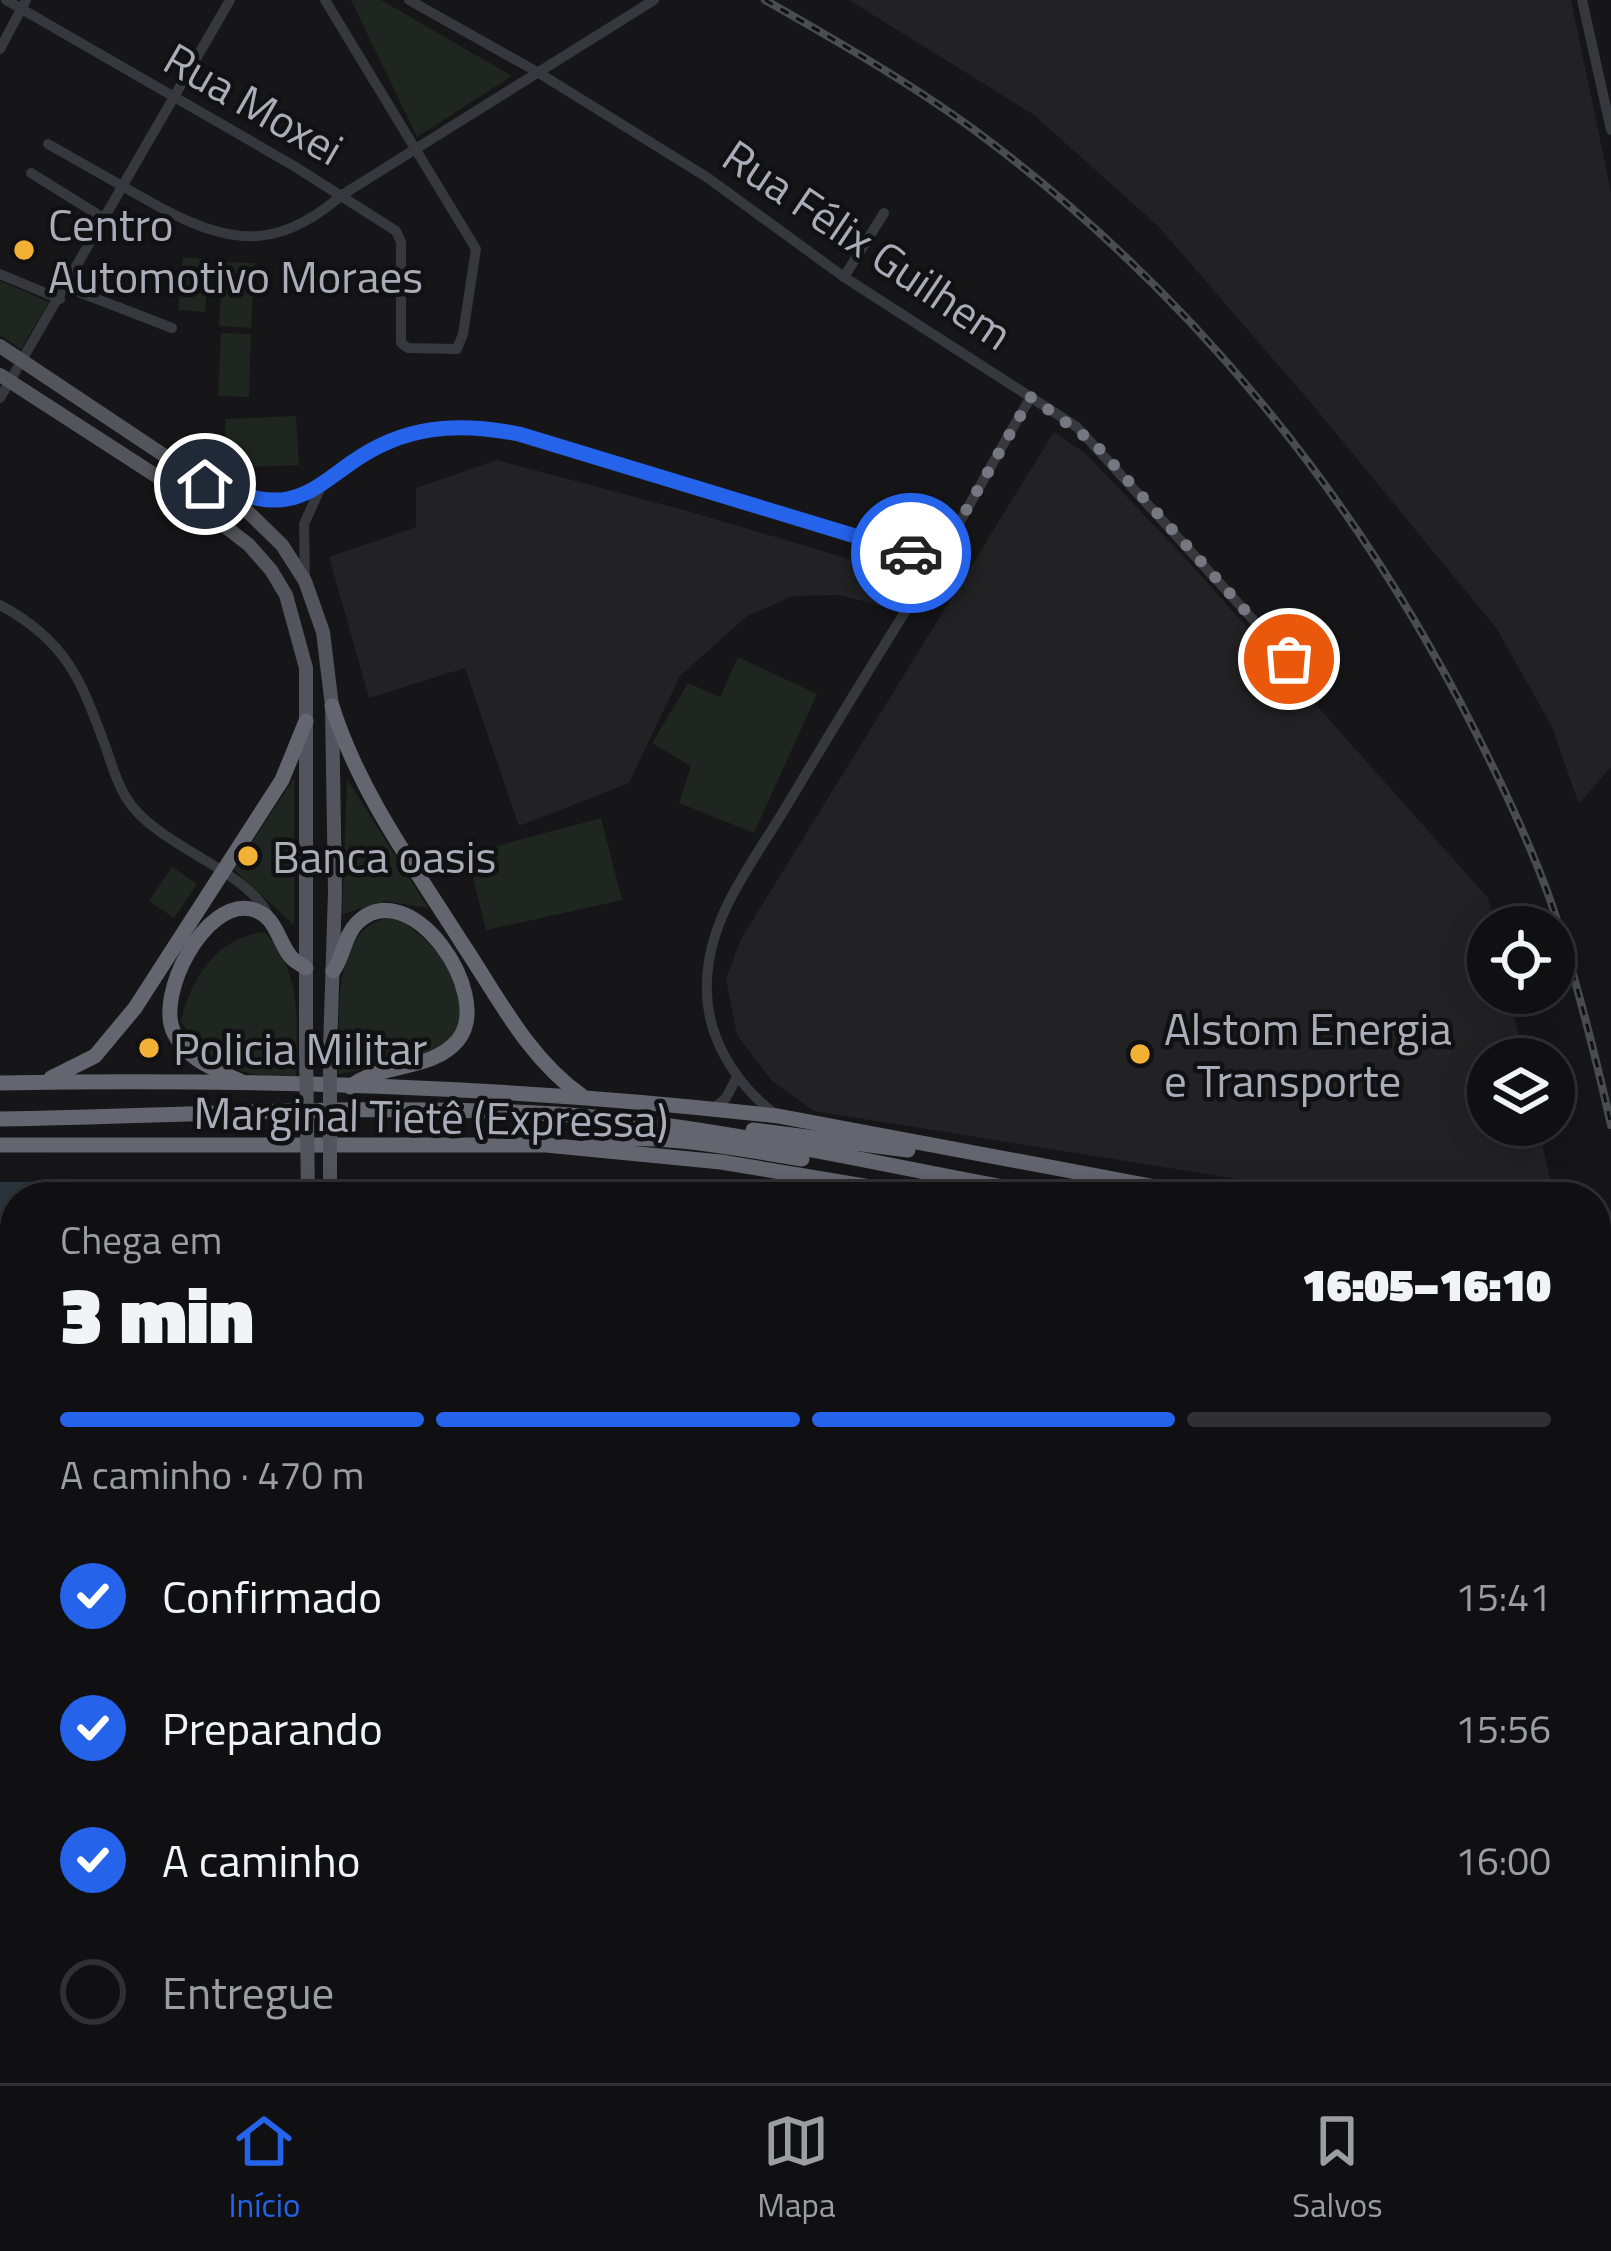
<!DOCTYPE html>
<html lang="pt">
<meta charset="utf-8">
<style>
:root{--surface:#101012;--page:#1e1e20;--text:#f1f3f6;--muted:#9c9d9f;--line:#303032;--accent:#2563eb}
body{margin:0;font-family:"Titillium Web",sans-serif;background:var(--page);color:var(--text);height:100vh;display:flex;flex-direction:column;font-size:45px;white-space:nowrap}
*{box-sizing:border-box;margin:0}
p{font-size:39px;color:var(--muted)}
.icon{flex:none;width:66px;height:66px;fill:none;stroke:currentColor;stroke-width:2;stroke-linecap:round;stroke-linejoin:round}
.map{position:relative;flex:1;overflow:hidden}
.side{position:absolute;left:0px;top:1182px;width:1611px;height:903px;display:flex;flex-direction:column;background:var(--surface);border-radius:48px 48px 0 0;box-shadow:0 6px 30px #0003,0 0 0 3px var(--line)}
.side>*{flex:none}
.buttons{position:absolute;left:1467px;top:906px;display:grid;gap:24px}
.buttons a{display:grid;place-items:center;width:108px;height:108px;border-radius:50%;background:var(--surface);box-shadow:0 6px 30px #0003,0 0 0 3px var(--line);font-size:60px}
.pin{position:absolute;display:grid;place-items:center;width:102px;height:102px;color:#fff;margin:-51px;border:6px solid #fff;border-radius:50%;box-shadow:0 3px 12px #0007}
.courier{position:absolute;display:grid;place-items:center;width:120px;height:120px;margin:-60px;border:9px solid #2563eb;border-radius:50%;background:#fff;color:#222;box-shadow:0 3px 15px #0007}
.head em{font-style:normal;font-weight:800}
.head div{display:flex;flex-direction:column-reverse}
.head{display:flex;align-items:center;justify-content:space-between;height:204px;padding:0 60px}
h1{font-size:78px;font-weight:800;line-height:90px}
.bar{display:grid;grid-template-columns:repeat(4,1fr);gap:18px 12px;align-content:center;height:144px;padding:0 60px}
.bar i{height:15px;border-radius:9px;background:var(--line)}
.bar .selected{background:var(--accent)}
.bar p{grid-column:span 4}
ol{padding:0 60px;list-style:none}
li{display:flex;align-items:center;gap:36px;height:132px}
li p{margin-inline-start:auto}
li .icon{padding:12px;border-radius:50%;background:var(--accent);color:#fff;stroke-width:4}
li:last-child{color:var(--muted)}
li i{width:66px;height:66px;border:6px solid var(--line);border-radius:50%}
.dock{display:flex;justify-content:space-around;align-items:center;height:168px;border-top:3px solid var(--line);background:var(--surface);font-size:33px;color:var(--muted)}
.dock a{display:grid;justify-items:center;gap:6px}
.dock .selected{color:var(--accent)}
.map>svg:first-child{display:block}
</style>
<div class="map">
<svg width="1611" height="2083" viewBox="0 0 1611 2083">
<rect width="100%" height="100%" fill="#161618"/>
<!-- built -->
<g fill="#222225">
<path d="M849,0H1571L1611,192V767L1579,804L1552,727L1497,629L1312,404L1158,226L1034,115Z"/>
<path d="M1054,432L1085,453L1186,559L1488,898L1495,927H1488V993H1509L1524,1059H1488V1125H1538L1554,1197H1349L814,1111L772,1081L737,1035L726,979L741,939Z"/>
<path d="M497,460L691,512L913,578L892,609L839,595L793,596L747,616L680,676L629,783L519,826L465,668L369,698L329,557L416,527V488Z"/>
</g>
<!-- green -->
<g fill="#1e261f">
<path d="M351,0H381L512,76L417,137Z"/>
<path d="M183,257L210,260L205,312L178,310Z"/>
<path d="M223,262L255,263L251,328L219,326Z"/>
<path d="M0,281L49,302L21,349L0,335Z"/>
<path d="M221,333L251,334L249,397L218,396Z"/>
<path d="M296,416L299,465L227,468L225,419Z"/>
<path d="M738,657L817,694L754,833L679,803L691,766L652,743L688,683L720,697Z"/>
<path d="M294,778V925L234,870Z"/>
<path d="M347,779L428,908L386,901L342,914Z"/>
<path d="M601,818L622,900L486,930L467,854Z"/>
<path d="M172,867L197,884L174,918L149,901Z"/>
<path d="M396,917C423,935 471,978 464,1014C462,1023 457,1033 454,1041L422,1059L338,1074C341,1024 327,921 396,917Z"/>
<path d="M265,932C303,974 297,1023 296,1076C247,1081 207,1064 181,1021C192,976 217,937 265,932Z"/>
<path d="M1611,1603V1680L1596,1683V1604Z"/>
</g>
<!-- water -->
<g fill="#2c353c">
<path d="M455,1179L559,1182L663,1197H15L12,1301L0,1285V1182Z"/>
<path d="M1596,1359L1611,1362V1459L1596,1457Z"/>
</g>
<g fill="none" stroke-linecap="round" stroke-linejoin="round">
<!-- minor -->
<g stroke="#37383d" stroke-width="10">
<path d="M6,0L294,166L396,231L401,242V343L408,348L457,349L463,334L476,249L325,0"/>
<path d="M409,0L539,73L708,178L844,277L1077,427L1289,659"/>
<path d="M1582,0L1611,130"/>
<path d="M0,49L26,0"/>
<path d="M48,144C78,161 108,178 138,195C215,239 267,260 342,195L654,0"/>
<path d="M31,173L105,219"/>
<path d="M0,274L60,299"/>
<path d="M844,277L884,213"/>
<path d="M66,287L172,328"/>
<path d="M0,398L230,0"/>
<path d="M218,487C239,493 261,502 283,500C308,497 329,479 349,465C402,426 455,422 519,434L937,561"/>
<path d="M305,580L304,524L320,489"/>
<path d="M0,605C67,641 81,680 106,748C112,765 117,784 127,799C156,846 248,870 268,915"/>
<path d="M713,1109L726,1098L737,1077"/>
<path d="M775,1114C734,1083 704,1034 707,981C709,915 754,861 786,807C833,728 881,650 930,572C966,515 996,454 1031,397"/>
<path d="M0,1635L15,1631"/>
<path d="M0,1758L15,1790"/>
<path d="M1596,1762L1611,1775"/>
<path d="M0,1847L15,1840"/>
<path d="M0,1967L11,1991L0,2016"/>
<path d="M1596,2069L1611,2079"/>
<path d="M1408,2070L1431,2083"/>
<path d="M69,2083L103,2070"/>
<path d="M207,2083L216,2070"/>
<path d="M511,2083L512,2070"/>
<path d="M666,2083V2070"/>
<path d="M847,2083L848,2070"/>
<path d="M893,2083L894,2070"/>
<path d="M997,2083L999,2070"/>
<path d="M1095,2083L1116,2077L1126,2070"/>
</g>
<!-- major -->
<g stroke="#53555c" stroke-width="14">
<path d="M0,346L246,510L282,545L305,581L323,632L332,706L335,892L330,1049"/>
<path d="M0,375L178,490L249,545L271,570L286,595L306,668V1050"/>
<path d="M1596,1698L1611,1695"/>
<path d="M313,2083V2070"/>
<path d="M364,2083V2070"/>
</g>
<!-- highway -->
<g stroke="#63666e" stroke-width="15">
<path d="M332,706C359,792 414,867 462,943C498,997 528,1058 582,1096"/>
<path d="M333,971C344,956 344,936 357,923C409,871 495,994 458,1040C432,1072 380,1062 350,1087"/>
<path d="M51,1078L95,1056L135,1008L282,780L306,721"/>
<path d="M240,1081C215,1069 187,1060 174,1033C155,995 205,899 251,909C277,915 277,941 291,957C295,962 301,964 306,968"/>
<path d="M0,1083C259,1078 521,1087 778,1116L1209,1197"/>
<path d="M0,1119C184,1116 372,1103 556,1114C726,1125 892,1169 1059,1197"/>
<path d="M753,1130L908,1150"/>
<path d="M0,1145H546L721,1162L930,1197"/>
<path d="M589,1145C632,1127 751,1151 802,1159"/>
<path d="M1596,1260L1611,1262"/>
<path d="M1596,1283L1611,1286"/>
<path d="M1596,1320L1611,1323"/>
<path d="M0,1327H15"/>
<path d="M0,1355L15,1354"/>
<path d="M0,1382H15"/>
<path d="M0,1393L15,1395"/>
<path d="M1596,1503L1611,1506"/>
<path d="M1596,1518L1611,1521"/>
<path d="M1596,1535L1611,1538"/>
<path d="M1596,1562L1611,1565"/>
<path d="M1596,1573L1611,1575"/>
</g>
<!-- rail casing -->
<g stroke="#4a4c52" stroke-width="8">
<path id="rail" d="M765,0C835,40 907,81 973,129C1187,287 1356,495 1475,731C1505,790 1534,851 1555,914C1577,983 1595,1054 1611,1125"/>
</g>
<!-- rail -->
<use href="#rail" stroke="#111113" stroke-width="3" stroke-dasharray="9" stroke-linecap="butt"/>
<!-- major-bridge -->
<g stroke="#53555c" stroke-width="14">
<path d="M330,1049V1197"/>
<path d="M306,1050L308,1197"/>
</g>
</g>
<g fill="none" stroke-linecap="round" stroke-linejoin="round">
<!-- done -->
<path stroke="#757880" stroke-width="12" stroke-dasharray="0 21.6" d="M911,553L937,561L1031,397L1094,443L1289,659"/>
<!-- route -->
<path stroke="#2563eb" stroke-width="15" d="M205,484C231,490 260,504 287,499C311,495 331,477 351,463C404,425 457,422 519,434L911,553"/>
</g>
<!-- markers -->
<g fill="#f2b134" stroke="#111113" stroke-width="4.5">
<circle cx="24" cy="250" r="12"/>
<circle cx="248" cy="856" r="12"/>
<circle cx="149" cy="1048" r="12"/>
<circle cx="1140" cy="1054" r="12"/>
</g>
<g text-anchor="middle" dominant-baseline="central" stroke-width="9" stroke-linejoin="round" paint-order="stroke">
<!-- street labels -->
<g font-size="45" fill="#a8adb8" stroke="#111113">
<text transform="translate(254 103) rotate(30)">Rua Moxei</text>
<text transform="translate(868 244) rotate(34)">Rua Félix Guilhem</text>
<text transform="translate(431 1116) rotate(1)">Marginal Tietê (Expressa)</text>
</g>
<!-- poi labels -->
<g font-size="45" fill="#a8adb8" stroke="#111113" text-anchor="start">
<text x="48" y="224">Centro<tspan x="48" dy="52">Automotivo Moraes</tspan></text>
<text x="272" y="856">Banca oasis</text>
<text x="1164" y="1028">Alstom Energia<tspan x="1164" dy="52">e Transporte</tspan></text>
<text x="173" y="1048">Policia Militar</text>
</g>
</g>
</svg>
<div class="buttons">
<a><svg class="icon" aria-label="locate" viewBox="0 0 24 24"><circle cx="12" cy="12" r="6"/><path d="M12 2v4M12 18v4M2 12h4M18 12h4"/></svg></a>
<a><svg class="icon" aria-label="layers" viewBox="0 0 24 24"><path d="M12 4l9 5-9 5-9-5zM3 14l9 5 9-5"/></svg></a>
</div>
<div class="pin" style="left:1289px;top:659px;background:#ea580c"><svg class="icon" aria-label="bag" viewBox="0 0 24 24"><path d="M5 8h14l-1 12H6zM9 8a3 3 0 0 1 6 0"/></svg></div>
<div class="pin" style="left:205px;top:484px;background:#1f2937"><svg class="icon" aria-label="home" viewBox="0 0 24 24"><path d="M3 11l9-7 9 7M6 9v11h12V9"/></svg></div>
<div class="courier" style="left:911px;top:553px"><svg class="icon" aria-label="car" viewBox="0 0 24 24"><path d="M5 17H2v-5l4-1 3-4h7l3 4 3 1v5h-3M9 17h6M6 11h13"/><circle cx="7" cy="17" r="2"/><circle cx="17" cy="17" r="2"/></svg></div>
<section class="side">
<div class="head"><div><h1>3 min</h1><p>Chega em</p></div><em>16:05–16:10</em></div>
<div class="bar"><i class="selected"></i><i class="selected"></i><i class="selected"></i><i></i><p>A caminho · 470 m</p></div>
<ol>
<li><svg class="icon" aria-label="check" viewBox="0 0 24 24"><path d="M5 12l5 5 9-10"/></svg>Confirmado<p>15:41</p></li>
<li><svg class="icon" aria-label="check" viewBox="0 0 24 24"><path d="M5 12l5 5 9-10"/></svg>Preparando<p>15:56</p></li>
<li><svg class="icon" aria-label="check" viewBox="0 0 24 24"><path d="M5 12l5 5 9-10"/></svg>A caminho<p>16:00</p></li>
<li><i></i>Entregue</li>
</ol>
</section>
</div>
<nav class="dock">
<a class="selected"><svg class="icon" aria-label="home" viewBox="0 0 24 24"><path d="M3 11l9-7 9 7M6 9v11h12V9"/></svg>Início</a>
<a><svg class="icon" aria-label="map" viewBox="0 0 24 24"><path d="M3 6l6-2 6 2 6-2v14l-6 2-6-2-6 2zM9 4v14M15 6v14"/></svg>Mapa</a>
<a><svg class="icon" aria-label="saved" viewBox="0 0 24 24"><path d="M7 4h10v16l-5-4-5 4z"/></svg>Salvos</a>
</nav>
